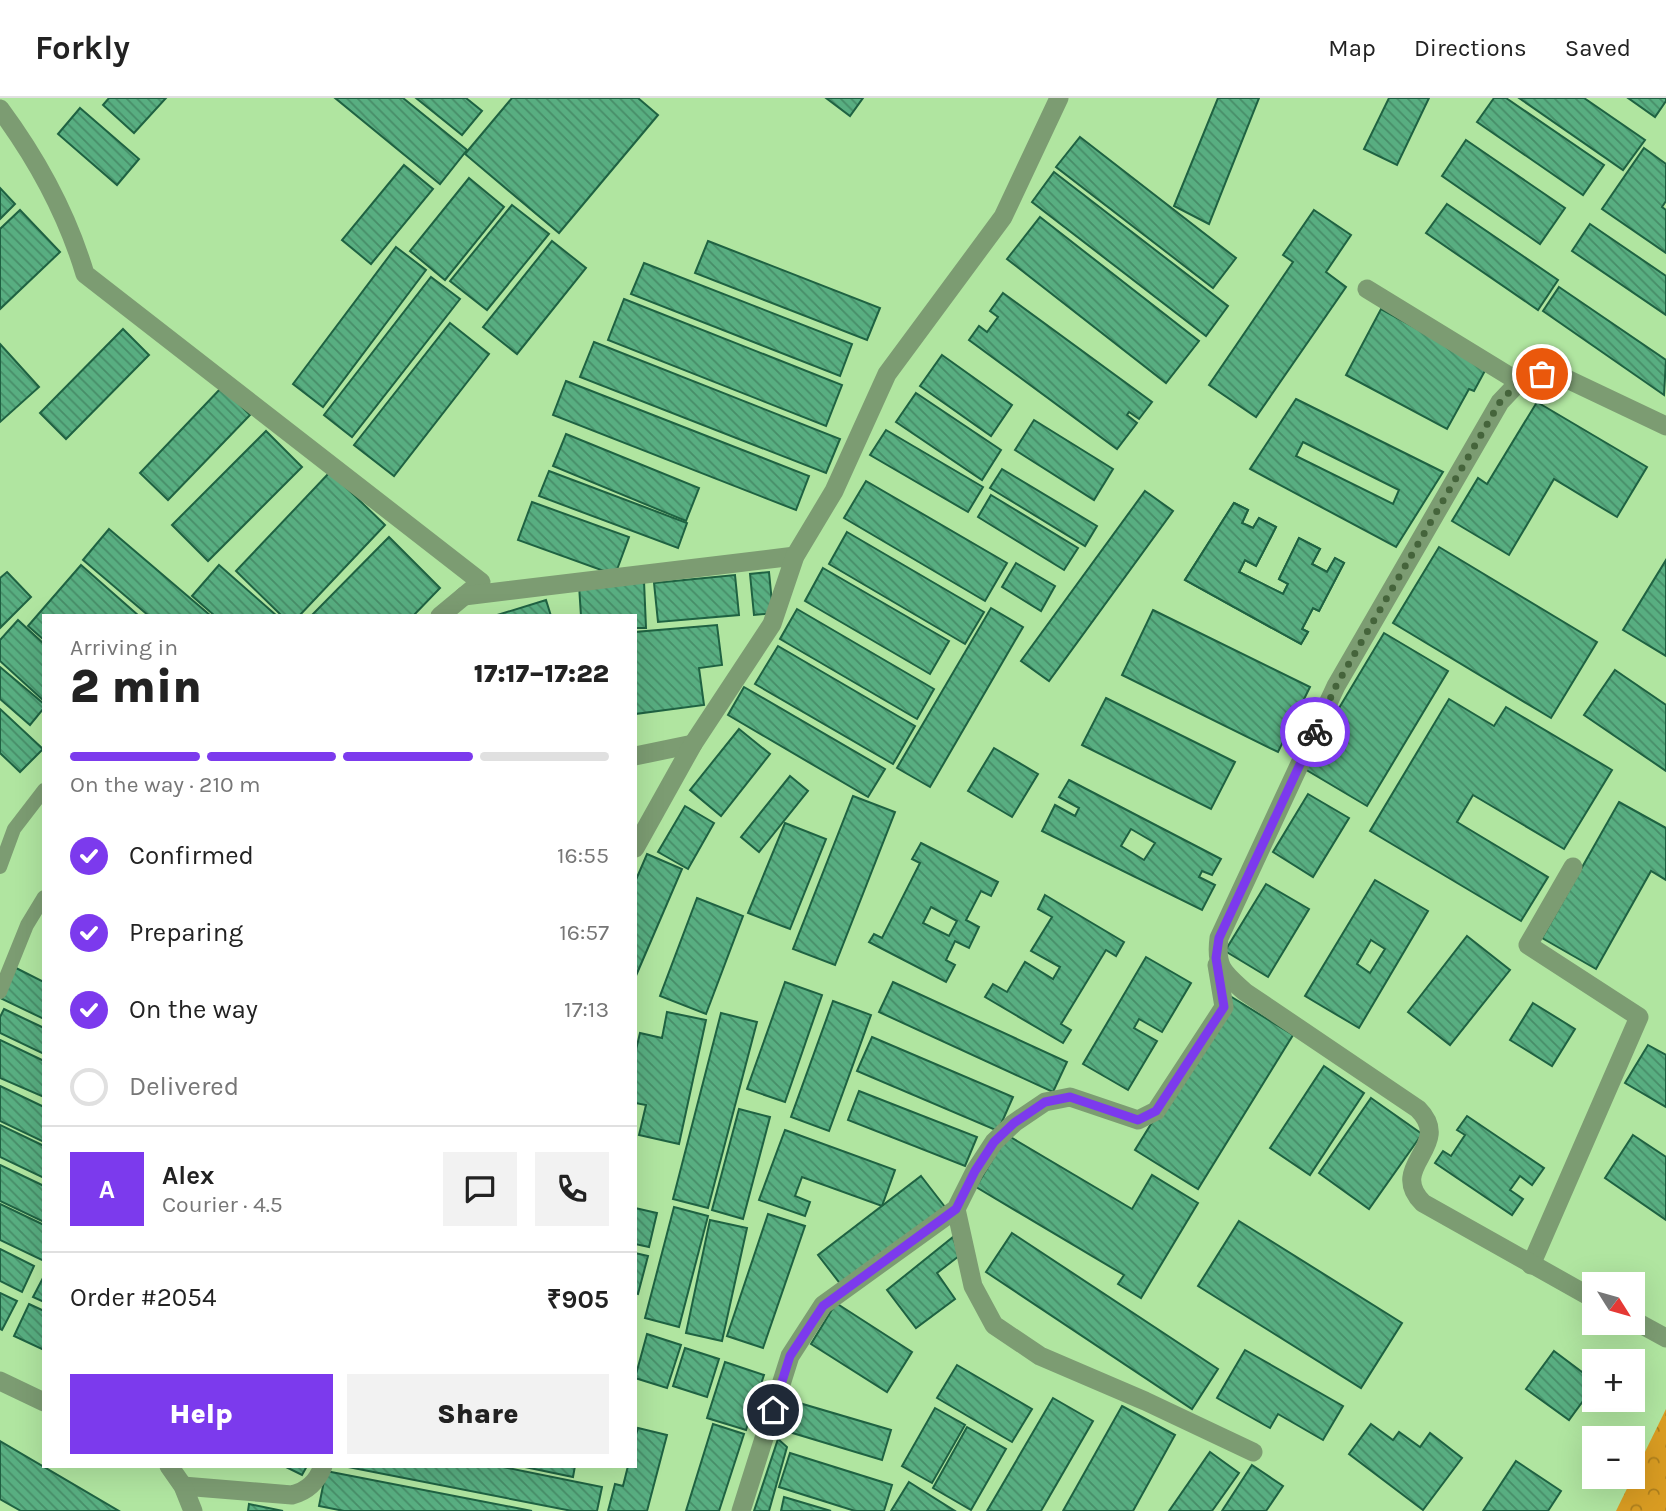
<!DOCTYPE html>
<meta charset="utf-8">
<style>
:root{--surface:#fff;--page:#f2f2f2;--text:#222;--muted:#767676;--line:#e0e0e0;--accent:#7c3aed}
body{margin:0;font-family:Karla,sans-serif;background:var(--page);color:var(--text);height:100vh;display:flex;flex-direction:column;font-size:26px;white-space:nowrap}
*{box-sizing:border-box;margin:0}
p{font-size:23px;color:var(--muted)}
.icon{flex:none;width:38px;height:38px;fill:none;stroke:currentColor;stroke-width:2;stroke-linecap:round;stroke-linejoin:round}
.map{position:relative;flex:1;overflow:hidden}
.panel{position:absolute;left:42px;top:516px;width:595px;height:854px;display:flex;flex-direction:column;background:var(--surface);border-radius:0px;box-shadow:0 7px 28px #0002}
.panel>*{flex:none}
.needle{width:46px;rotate:127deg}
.buttons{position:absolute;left:1582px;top:1174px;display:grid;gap:14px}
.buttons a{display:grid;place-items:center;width:63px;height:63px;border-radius:0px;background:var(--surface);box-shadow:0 7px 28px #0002;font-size:35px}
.pin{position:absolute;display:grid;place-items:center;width:60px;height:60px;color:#fff;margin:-30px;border:4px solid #fff;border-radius:50%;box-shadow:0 2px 7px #0007}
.courier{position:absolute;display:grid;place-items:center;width:70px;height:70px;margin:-35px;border:5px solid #7c3aed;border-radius:50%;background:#fff;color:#222;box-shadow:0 2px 9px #0007}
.summary em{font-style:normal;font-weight:800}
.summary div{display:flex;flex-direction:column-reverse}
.summary{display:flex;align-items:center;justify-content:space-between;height:119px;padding:0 28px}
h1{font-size:46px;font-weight:800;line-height:52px}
.bar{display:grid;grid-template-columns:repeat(4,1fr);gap:10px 7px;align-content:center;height:84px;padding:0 28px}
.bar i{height:9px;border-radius:5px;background:var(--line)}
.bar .current{background:var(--accent)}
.bar p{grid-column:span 4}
.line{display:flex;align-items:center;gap:18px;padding:0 28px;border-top:2px solid var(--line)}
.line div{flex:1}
.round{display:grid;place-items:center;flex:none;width:74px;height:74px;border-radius:0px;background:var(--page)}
ol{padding:0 28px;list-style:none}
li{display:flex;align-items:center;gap:21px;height:77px}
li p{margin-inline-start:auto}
li .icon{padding:7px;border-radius:50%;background:var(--accent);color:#fff;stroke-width:4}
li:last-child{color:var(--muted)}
li i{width:38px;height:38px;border:4px solid var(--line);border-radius:50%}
.action{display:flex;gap:14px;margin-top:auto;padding:14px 28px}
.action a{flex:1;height:80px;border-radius:0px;background:var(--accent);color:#fff;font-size:28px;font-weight:800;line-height:80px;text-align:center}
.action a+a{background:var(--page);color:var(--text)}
header{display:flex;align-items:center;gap:42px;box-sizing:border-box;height:98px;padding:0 35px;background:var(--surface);border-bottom:2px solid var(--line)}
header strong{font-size:33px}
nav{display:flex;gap:38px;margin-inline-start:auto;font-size:24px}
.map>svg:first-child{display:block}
</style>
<header>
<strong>Forkly</strong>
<nav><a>Map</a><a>Directions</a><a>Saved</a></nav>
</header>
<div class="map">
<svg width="1666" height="1413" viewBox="0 0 1666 1413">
<defs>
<pattern id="park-crowns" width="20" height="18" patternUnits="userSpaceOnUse" patternTransform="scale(1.75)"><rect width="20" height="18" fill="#d99c22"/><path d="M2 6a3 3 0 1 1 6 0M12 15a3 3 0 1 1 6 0" fill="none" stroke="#ae7f1c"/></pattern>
<pattern id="building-back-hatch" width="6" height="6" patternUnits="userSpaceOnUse" patternTransform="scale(1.75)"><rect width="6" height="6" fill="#58ae81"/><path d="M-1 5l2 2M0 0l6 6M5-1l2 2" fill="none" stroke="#478d68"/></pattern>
</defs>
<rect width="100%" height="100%" fill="#b0e5a0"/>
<!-- park -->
<path fill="url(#park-crowns)" d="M1666,1311V1413H1616Z"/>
<!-- building -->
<g fill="url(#building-back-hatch)" stroke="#1f6242" stroke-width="2" fill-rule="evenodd">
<path d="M109,0H166L134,35L103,7Z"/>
<path d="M335,0H403L467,52L440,86Z"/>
<path d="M416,0H466L482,13L462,37Z"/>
<path d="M512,0H638L658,17L559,135L465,56Z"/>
<path d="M826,0H863L850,18Z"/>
<path d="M1218,0H1259L1209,126L1174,108Z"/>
<path d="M1389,0H1429L1397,67L1364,51Z"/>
<path d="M1494,0H1506L1604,67L1583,97L1477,24Z"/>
<path d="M1519,0H1584L1645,42L1623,72Z"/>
<path d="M1628,0H1666V3L1655,19Z"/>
<path d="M80,10L139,61L117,87L58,36Z"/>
<path d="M1080,39L1236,160L1213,190L1056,69Z"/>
<path d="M1466,42L1565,110L1540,146L1442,78Z"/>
<path d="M1644,50L1666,66V103L1662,109L1666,112V155L1602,111Z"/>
<path d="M404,67L433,91L371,166L342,142Z"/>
<path d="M1054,74L1228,208L1206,238L1032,104Z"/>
<path d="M469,80L504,109L445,182L410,153Z"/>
<path d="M0,90L15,106L0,121Z"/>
<path d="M1447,106L1558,182L1538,212L1426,135Z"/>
<path d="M512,107L549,136L487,212L450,183Z"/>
<path d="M20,112L60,154L0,211V131Z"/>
<path d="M1314,112L1351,137L1326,174L1346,189L1256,319L1209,287L1293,164L1283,157Z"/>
<path d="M1040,119L1199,243L1166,285L1007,161Z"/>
<path d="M1590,126L1666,178V217L1572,153Z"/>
<path d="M552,143L586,170L517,256L483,229Z"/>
<path d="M708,143L880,210L867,242L695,175Z"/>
<path d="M396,149L426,172L323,309L293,286Z"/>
<path d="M644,165L852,246L840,278L631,196Z"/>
<path d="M431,179L460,201L352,339L324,317Z"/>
<path d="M1559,189L1666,262L1664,297L1543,213Z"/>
<path d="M1003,195L1152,304L1139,321L1129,314L1127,317L1137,325L1117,351L969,242L979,228L987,234L998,219L990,213Z"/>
<path d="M624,201L842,287L826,328L608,242Z"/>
<path d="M1381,211L1487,269L1474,293L1469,291L1447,331L1346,277Z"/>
<path d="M450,225L489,256L394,378L354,347Z"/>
<path d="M123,231L149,257L66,341L40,315Z"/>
<path d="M594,244L840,341L826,375L580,279Z"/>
<path d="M0,246L39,289L0,324Z"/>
<path d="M942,257L1012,307L991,338L920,288Z"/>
<path d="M566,283L809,378L796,412L553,317Z"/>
<path d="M222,289L250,317L168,402L140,375Z"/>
<path d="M916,295L1001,352L982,382L896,324Z"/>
<path d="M1296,301L1443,374L1396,449L1250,371ZM1303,344L1399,392L1393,406L1296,358Z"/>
<path d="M1537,304L1647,369L1617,419L1554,381L1509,457L1452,423L1478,380L1487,386Z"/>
<path d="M1034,322L1113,371L1094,402L1015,352Z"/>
<path d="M886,332L983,389L968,414L870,357Z"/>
<path d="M266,333L302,369L208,463L172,427Z"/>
<path d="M566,336L699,390L686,423L553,368Z"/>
<path d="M1002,371L1097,428L1085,448L990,390Z"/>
<path d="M549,373L687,425L678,450L539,398Z"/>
<path d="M330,374L385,427L299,518H282L236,473Z"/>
<path d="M866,383L1007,465L985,503L844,420Z"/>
<path d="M1145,393L1173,413L1049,583L1021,563Z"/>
<path d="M991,397L1078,450L1064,472L978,419Z"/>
<path d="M532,404L629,439L615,477L518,442Z"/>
<path d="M1234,405L1248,412L1242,425L1253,430L1259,420L1276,429L1256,468L1245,462L1239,474L1283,496L1288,486L1279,481L1299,440L1320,451L1312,466L1327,474L1335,460L1344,465L1319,513L1313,510L1302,531L1308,534L1301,546L1185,482Z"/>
<path d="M1234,405L1248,412L1242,425L1253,430L1259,420L1276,429L1256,468L1245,462L1239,474L1283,496L1288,486L1279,481L1299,440L1320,451L1312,466L1327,474L1335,460L1344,465L1319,513L1313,510L1302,531L1308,534L1301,546L1185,482Z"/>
<path d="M109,431L211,518H149L83,462Z"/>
<path d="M847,434L984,514L965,546L829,466Z"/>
<path d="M389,439L440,490L413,518H311Z"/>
<path d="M1439,449L1597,544L1551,620L1393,525Z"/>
<path d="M1666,462V558L1623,532Z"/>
<path d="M1016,465L1055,488L1041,513L1002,489Z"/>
<path d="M81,467L139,518H44V542L28,528Z"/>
<path d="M219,467L277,518H215L192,498Z"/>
<path d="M823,470L949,543L930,576L805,503Z"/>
<path d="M7,474L31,499L0,530V480Z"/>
<path d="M769,474L773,515L754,517L750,476Z"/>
<path d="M735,477L739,517L658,524L654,485Z"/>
<path d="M644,483L646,530H635V518H581L579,487Z"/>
<path d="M546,502L551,518H494Z"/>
<path d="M991,510L1023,529L930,689L897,670Z"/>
<path d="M797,511L934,591L917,621L780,541Z"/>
<path d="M1153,512L1310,589L1278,654L1122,577Z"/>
<path d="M18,522L44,546V603L0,563V542Z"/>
<path d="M717,527L722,567L699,570L704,607L635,616V534Z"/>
<path d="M1384,535L1448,573L1367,708L1303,670Z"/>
<path d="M778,548L915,628L893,666L755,586Z"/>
<path d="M0,569L44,606V610L30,627L0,601Z"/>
<path d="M1615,572L1666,607V673L1584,617Z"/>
<path d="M744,589L885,671L868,699L728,617Z"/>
<path d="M1106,600L1235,664L1211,711L1082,647Z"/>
<path d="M1449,601L1494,628L1506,609L1612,672L1564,751L1473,697L1457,724L1548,779L1521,823L1370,733Z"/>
<path d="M0,611L43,651L20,674L0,655Z"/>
<path d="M739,631L770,656L721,718L690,692Z"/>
<path d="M994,650L1038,676L1012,719L968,693Z"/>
<path d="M790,678L808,693L759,754L741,739Z"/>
<path d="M1069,682L1221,761L1212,777L1202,773L1199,779L1215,787L1202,812L1042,733L1055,707L1075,718L1079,710L1059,699ZM1131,731L1155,745L1144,762L1121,748Z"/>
<path d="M1308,696L1349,720L1313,779L1273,754Z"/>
<path d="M853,698L895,714L835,867L793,851Z"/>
<path d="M1619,704L1666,730V782L1651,773L1596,871L1542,840Z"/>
<path d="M685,708L714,725L688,771L658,754Z"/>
<path d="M785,725L826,741L790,831L748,815Z"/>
<path d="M921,745L998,784L991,798L981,793L966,822L979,829L969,850L955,843L946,862L955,867L946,884L869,844L874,836L882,840L920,765L912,761ZM931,809L957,823L949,838L923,825Z"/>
<path d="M647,756L682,771L635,880V784Z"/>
<path d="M1375,782L1428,813L1359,930L1305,898ZM1371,842L1385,851L1370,875L1357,866Z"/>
<path d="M1266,786L1309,811L1268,879L1225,853Z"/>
<path d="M1045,797L1124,844L1116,858L1106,852L1061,926L1071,932L1063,945L985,899L993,886L1007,894L1025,864L1053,881L1060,869L1031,853L1052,819L1038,811Z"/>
<path d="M697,800L743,818L706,916L660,898Z"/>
<path d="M1467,838L1510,872L1450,947L1408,914Z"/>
<path d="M1146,859L1191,885L1162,934L1139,921L1134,930L1157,943L1128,992L1083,966Z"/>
<path d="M14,869L44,884V921L0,900Z"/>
<path d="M785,884L822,897L785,1004L747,991Z"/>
<path d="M893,884L1067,964L1053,994L879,914Z"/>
<path d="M1230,898L1293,937L1198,1091L1135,1052Z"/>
<path d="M833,903L871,917L829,1033L791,1019Z"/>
<path d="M1533,905L1575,931L1552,968L1510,942Z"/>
<path d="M4,911L44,930V956L0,935V919Z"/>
<path d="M667,914L706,922L679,1046L639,1037L646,1007L635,1005V956L640,935L662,940Z"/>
<path d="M721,915L757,924L708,1110L673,1101Z"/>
<path d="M872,939L1013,999L998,1033L857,973Z"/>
<path d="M0,942L44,963V999L0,980Z"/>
<path d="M1648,947L1666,957V1009L1625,985Z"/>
<path d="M1324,968L1364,995L1310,1077L1270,1050Z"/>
<path d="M0,988L44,1009V1044L0,1023Z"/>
<path d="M859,993L977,1039L965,1068L848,1022Z"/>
<path d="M1371,1000L1422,1036L1369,1111L1319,1075Z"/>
<path d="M739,1011L770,1019L743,1121L712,1112Z"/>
<path d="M1467,1018L1544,1070L1532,1087L1520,1078L1510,1092L1523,1101L1512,1117L1435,1065L1443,1053L1451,1058L1465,1037L1457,1032Z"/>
<path d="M0,1027L44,1048V1080L0,1059Z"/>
<path d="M785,1032L895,1072L882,1108L802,1079L795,1098L810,1104L805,1118L759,1102Z"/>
<path d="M1007,1037L1132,1111L1152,1077L1198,1105L1141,1200L1118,1186L1124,1177L976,1089Z"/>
<path d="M1633,1037L1666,1059V1122L1605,1080Z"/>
<path d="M0,1067L44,1088V1124L0,1103Z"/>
<path d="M921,1078L945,1109L842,1188L818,1157Z"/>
<path d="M0,1106L44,1127V1163L0,1142Z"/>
<path d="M674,1109L708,1118L679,1229L645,1220Z"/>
<path d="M635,1110L657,1115L649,1149L635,1146Z"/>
<path d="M768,1116L805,1128L763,1250L727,1238Z"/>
<path d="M710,1122L747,1130L722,1243L686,1235Z"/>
<path d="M1239,1123L1402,1225L1361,1290L1198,1188Z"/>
<path d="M1012,1135L1218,1271L1192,1311L986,1174Z"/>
<path d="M953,1139L959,1158L937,1175L955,1201L916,1230L887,1192Z"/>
<path d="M0,1151L34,1168L22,1194L0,1183Z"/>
<path d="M635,1155L648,1158L638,1196L635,1195Z"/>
<path d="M44,1178V1204L33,1199Z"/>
<path d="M0,1195L17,1203L2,1232L0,1231Z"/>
<path d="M836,1205L912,1254L887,1294L811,1246Z"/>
<path d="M29,1206L44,1213V1252L14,1238Z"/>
<path d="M647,1236L681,1247L667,1290L635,1280Z"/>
<path d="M685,1250L719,1261L707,1299L673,1288Z"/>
<path d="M1245,1252L1343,1308L1323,1342L1278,1316L1270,1330L1217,1300Z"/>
<path d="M1554,1253L1594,1283V1288L1569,1322L1526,1291Z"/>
<path d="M725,1264L764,1277L746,1332L707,1320Z"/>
<path d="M957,1267L1032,1311L1012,1344L937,1300Z"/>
<path d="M788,1295L796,1304L891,1332L882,1362L776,1330Z"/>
<path d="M1053,1300L1093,1323L1041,1413H987Z"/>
<path d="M1122,1308L1175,1337L1133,1413H1063Z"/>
<path d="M935,1310L965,1327L932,1385L902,1368Z"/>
<path d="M713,1326L744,1336L719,1413H686Z"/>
<path d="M1371,1326L1393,1342L1399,1334L1420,1349L1430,1335L1462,1360L1423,1412L1349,1356Z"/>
<path d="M967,1329L1006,1351L971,1412L933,1390Z"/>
<path d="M638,1330L667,1337L647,1413H608L615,1386L623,1388L628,1368H635V1340Z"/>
<path d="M778,1341L787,1349L769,1413H754Z"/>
<path d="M0,1343L119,1413H21L0,1401Z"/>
<path d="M1210,1354L1239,1375L1212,1413H1169Z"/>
<path d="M790,1355L892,1387L884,1413H855L779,1389Z"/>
<path d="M1516,1363L1561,1393L1548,1413H1483Z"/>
<path d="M1252,1367L1283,1388L1266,1413H1222Z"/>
<path d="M284,1368H307L302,1377Z"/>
<path d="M343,1368H498L602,1389L597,1413H572Z"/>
<path d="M520,1368H575L573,1379Z"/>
<path d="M326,1373L532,1413H344L319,1408Z"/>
<path d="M909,1384L955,1413H891Z"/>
<path d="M784,1399L831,1413H781Z"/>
<path d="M249,1406L283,1413H248Z"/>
</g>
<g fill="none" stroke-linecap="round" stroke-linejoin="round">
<!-- service -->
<g stroke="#7c9c72" stroke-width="14">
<path d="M0,769L14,731L44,692"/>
<path d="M0,894L27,827L44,799"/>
</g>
<!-- minor -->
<g stroke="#7c9c72" stroke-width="19">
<path d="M0,11C37,61 67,116 85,176L481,484L440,518"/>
<path d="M1367,191L1519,284"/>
<path d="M464,498L795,458"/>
<path d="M635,658L693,646"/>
<path d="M635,750L693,646L772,526L795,458L834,393L887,276L1003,119L1059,0"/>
<path d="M956,1111L973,1188L994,1227L1040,1258L1145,1303L1253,1354"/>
<path d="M1531,1167L1639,919L1528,847L1573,769"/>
<path d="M1594,1201L1423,1105C1386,1068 1455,1048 1418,1011L1245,894C1224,875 1215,870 1219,840L1336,588L1500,304L1519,284L1542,276L1567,281L1666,328"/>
<path d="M1633,1222L1666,1240"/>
<path d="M183,1388L292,1397C308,1393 317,1384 323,1368"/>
<path d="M741,1413L790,1258L823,1207L956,1111L975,1073L994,1044L1014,1025L1045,1004L1070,999L1138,1022L1156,1013L1224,909L1217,867"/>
</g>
<!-- tertiary -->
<g stroke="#7c9c72" stroke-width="19">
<path d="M0,1283L44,1304"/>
<path d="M169,1368L183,1388L193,1413"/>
</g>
</g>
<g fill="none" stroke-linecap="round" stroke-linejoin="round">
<!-- done -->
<path stroke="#45643b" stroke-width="7" stroke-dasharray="0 12.6" d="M1315,634L1336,588L1500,304L1519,284L1542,276"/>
<!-- route -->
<path stroke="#7c3aed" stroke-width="9" d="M773,1312L790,1258L823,1208L956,1111L975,1073L994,1044L1014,1025L1045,1004L1070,999L1138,1022L1156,1013L1224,909L1216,860L1219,840L1315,634"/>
</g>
</svg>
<div class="buttons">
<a><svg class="needle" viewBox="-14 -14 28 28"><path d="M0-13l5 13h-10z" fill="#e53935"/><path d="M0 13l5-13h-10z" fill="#767676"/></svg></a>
<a>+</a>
<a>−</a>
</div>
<div class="pin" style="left:1542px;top:276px;background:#ea580c"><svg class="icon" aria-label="bag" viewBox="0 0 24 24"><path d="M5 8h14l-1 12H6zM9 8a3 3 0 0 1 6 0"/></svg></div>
<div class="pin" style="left:773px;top:1312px;background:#1f2937"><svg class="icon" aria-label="home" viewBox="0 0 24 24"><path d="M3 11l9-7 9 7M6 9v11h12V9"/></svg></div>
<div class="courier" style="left:1315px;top:634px"><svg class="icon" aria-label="bike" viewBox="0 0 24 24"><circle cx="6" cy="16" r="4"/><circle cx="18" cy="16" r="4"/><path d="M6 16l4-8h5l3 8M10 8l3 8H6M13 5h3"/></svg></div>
<section class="panel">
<div class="summary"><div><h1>2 min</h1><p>Arriving in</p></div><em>17:17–17:22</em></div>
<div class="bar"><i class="current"></i><i class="current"></i><i class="current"></i><i></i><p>On the way · 210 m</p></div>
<ol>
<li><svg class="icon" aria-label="check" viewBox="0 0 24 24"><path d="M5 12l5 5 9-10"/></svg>Confirmed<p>16:55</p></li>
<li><svg class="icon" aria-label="check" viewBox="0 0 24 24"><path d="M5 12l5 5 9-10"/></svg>Preparing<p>16:57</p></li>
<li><svg class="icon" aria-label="check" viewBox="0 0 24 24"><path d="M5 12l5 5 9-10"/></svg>On the way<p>17:13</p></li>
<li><i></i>Delivered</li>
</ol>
<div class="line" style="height:126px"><b class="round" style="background:var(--accent);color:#fff">A</b><div><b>Alex</b><p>Courier · 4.5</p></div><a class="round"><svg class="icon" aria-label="chat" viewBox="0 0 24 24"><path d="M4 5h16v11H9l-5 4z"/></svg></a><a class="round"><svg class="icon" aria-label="phone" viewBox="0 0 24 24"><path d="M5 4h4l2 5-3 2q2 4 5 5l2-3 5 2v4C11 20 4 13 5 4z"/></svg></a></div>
<div class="line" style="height:91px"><div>Order #2054</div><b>₹905</b></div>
<div class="action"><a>Help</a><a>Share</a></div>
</section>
</div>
